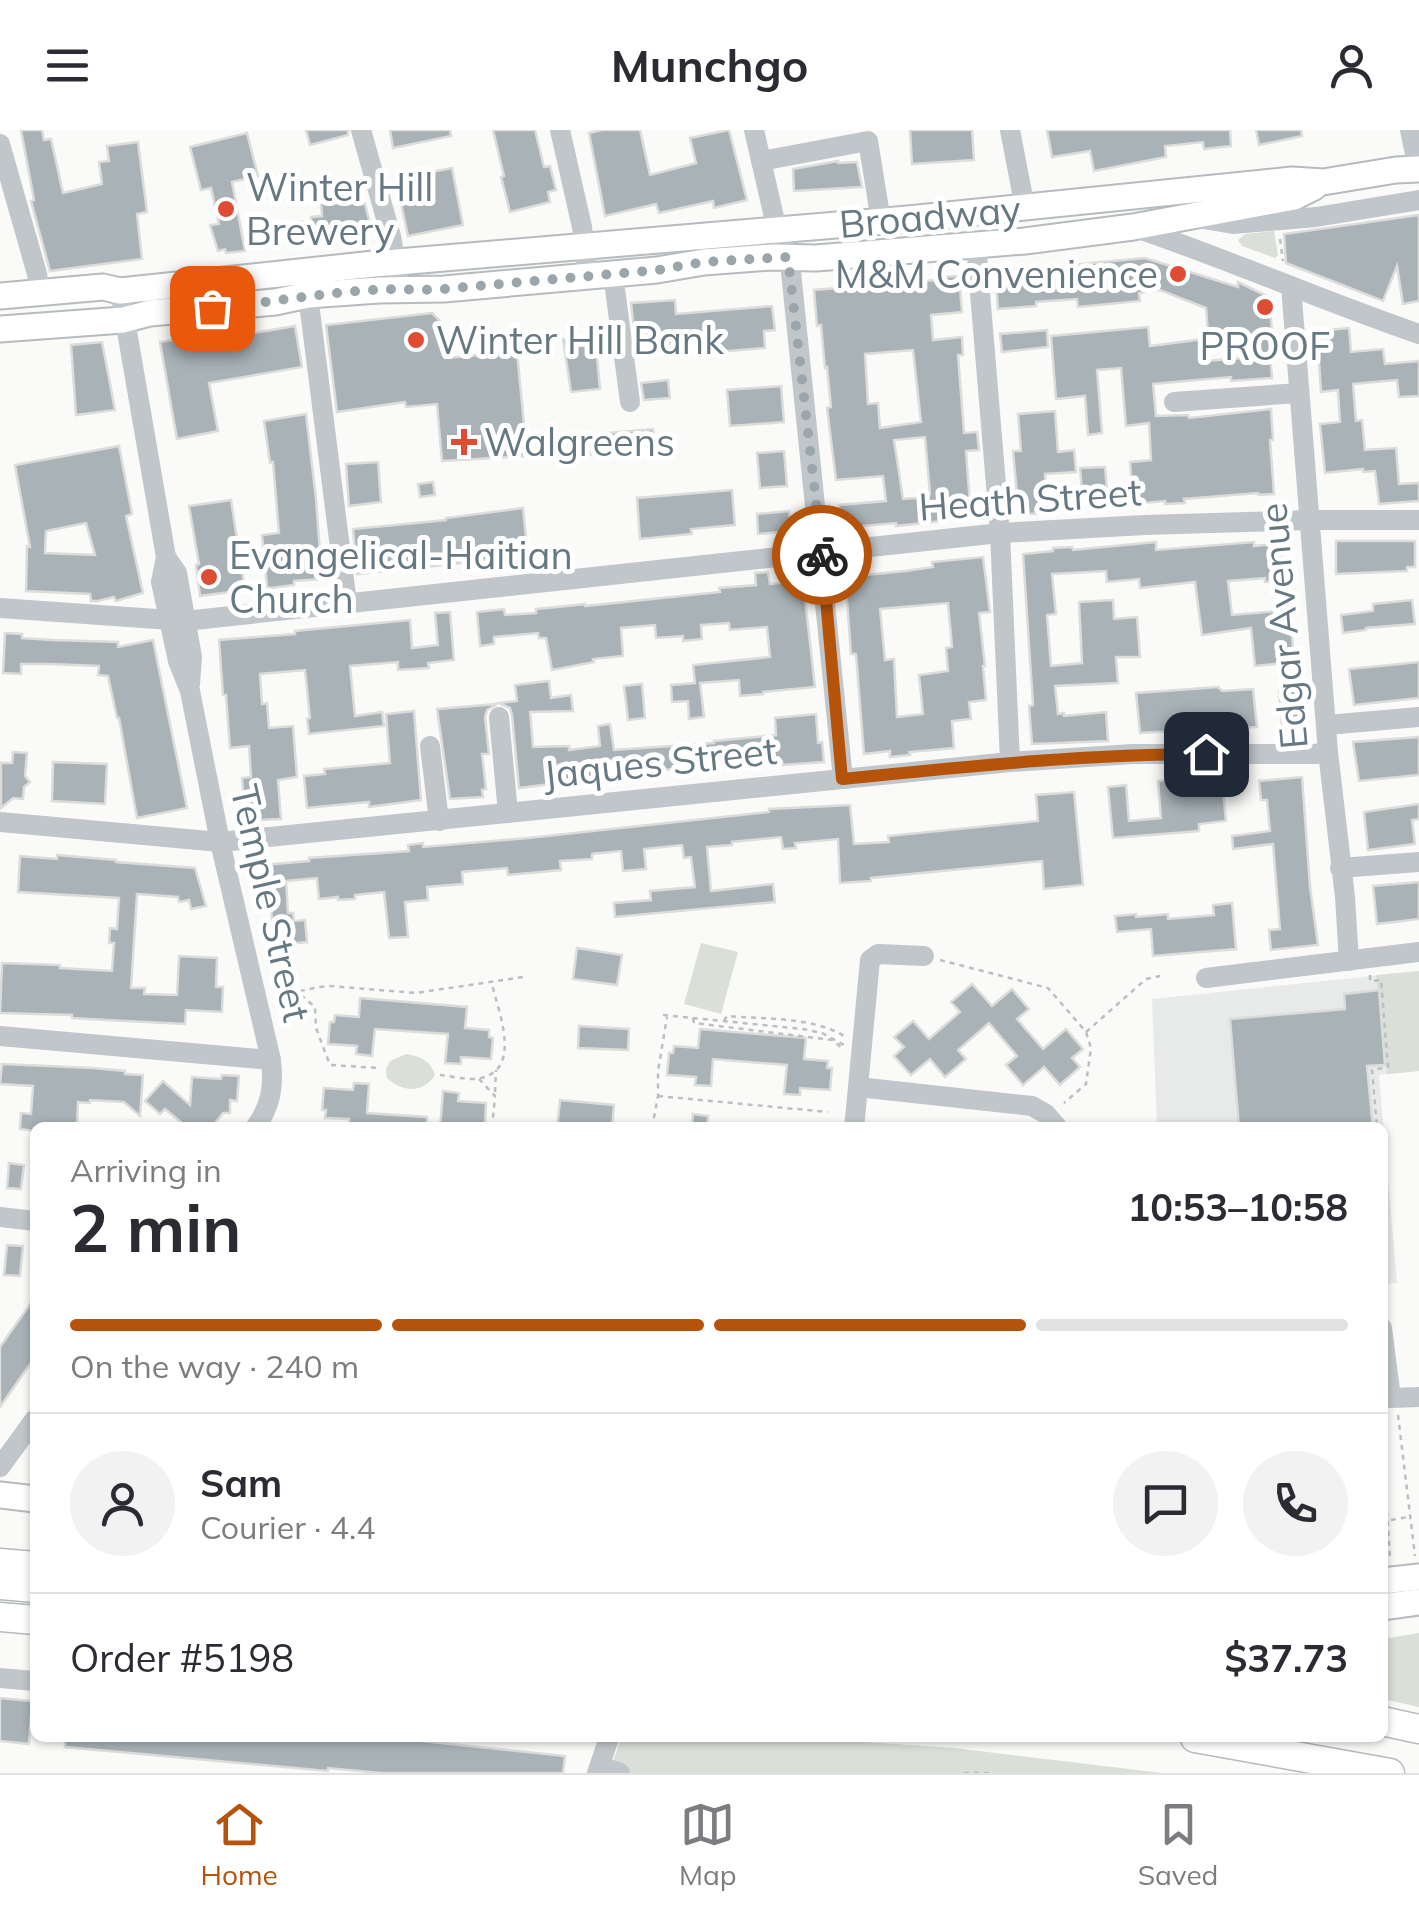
<!DOCTYPE html>
<meta charset="utf-8">
<style>
:root{--surface:#fff;--page:#f2f2f3;--text:#2b2b33;--muted:#7c7c81;--line:#e1e1e2;--accent:#b45309}
body{margin:0;font-family:Mulish,sans-serif;background:var(--page);color:var(--text);height:100vh;display:flex;flex-direction:column;font-size:38px;white-space:nowrap}
*{box-sizing:border-box;margin:0}
p{font-size:32px;color:var(--muted)}
.icon{flex:none;width:55px;height:55px;fill:none;stroke:currentColor;stroke-width:2;stroke-linecap:round;stroke-linejoin:round}
.map{position:relative;flex:1;overflow:hidden}
.panel{position:absolute;left:30px;top:992px;width:1358px;height:620px;display:flex;flex-direction:column;background:var(--surface);border-radius:15px;box-shadow:0 2px 8px #0004}
.panel>*{flex:none}
.pin{position:absolute;display:grid;place-items:center;width:85px;height:85px;color:#fff;margin:-42px;border-radius:20px;box-shadow:0 5px 15px #0006}
.courier{position:absolute;display:grid;place-items:center;width:100px;height:100px;margin:-50px;border:8px solid #b45309;border-radius:50%;background:#fff;color:#222;box-shadow:0 2px 12px #0007}
.head em{font-style:normal;font-weight:700}
.head div{display:flex;flex-direction:column-reverse}
.head{display:flex;align-items:center;justify-content:space-between;height:170px;padding:0 40px}
h1{font-size:65px;font-weight:700;line-height:75px}
.bar{display:grid;grid-template-columns:repeat(4,1fr);gap:15px 10px;align-content:center;height:120px;padding:0 40px}
.bar i{height:12px;border-radius:8px;background:var(--line)}
.bar .selected{background:var(--accent)}
.bar p{grid-column:span 4}
.line{display:flex;align-items:center;gap:25px;padding:0 40px;border-top:2px solid var(--line)}
.line div{flex:1}
.round{display:grid;place-items:center;flex:none;width:105px;height:105px;border-radius:52px;background:var(--page)}
header{display:flex;justify-content:space-between;align-items:center;height:130px;padding:0 40px;background:var(--surface);font-size:45px;font-weight:700}
.tab-bar{display:flex;justify-content:space-around;align-items:center;height:140px;border-top:2px solid var(--line);background:var(--surface);font-size:28px;color:var(--muted)}
.tab-bar a{display:grid;justify-items:center;gap:5px}
.tab-bar .selected{color:var(--accent)}
.map>svg:first-child{display:block}
</style>
<header><svg class="icon" aria-label="menu" viewBox="0 0 24 24"><path d="M4 6h16M4 12h16M4 18h16"/></svg>Munchgo<svg class="icon" aria-label="person" viewBox="0 0 24 24"><circle cx="12" cy="8" r="4"/><path d="M4 21q1-7 8-7t8 7"/></svg></header>
<div class="map">
<svg width="1419" height="1643" viewBox="0 0 1419 1643">
<rect width="100%" height="100%" fill="#fafaf8"/>
<!-- built -->
<path fill="#e8eae9" d="M1419,841V941L1379,945L1397,1153L1383,1154L1382,998L1157,997L1152,869Z"/>
<!-- green -->
<g fill="#dadfd7">
<path d="M1274,101L1278,125L1275,128L1242,116L1238,110L1245,104Z"/>
<path d="M701,813L738,822L721,884L684,874Z"/>
<path d="M1419,841V941L1387,944L1376,845Z"/>
<path d="M406,924C420,926 431,931 435,945C423,964 402,962 387,948L386,939L390,931Z"/>
<path d="M1419,1503V1577L1383,1569V1509Z"/>
<path d="M621,1608H804L954,1618L1162,1643H609Z"/>
</g>
<!-- building -->
<g fill="#a8b2b7" stroke="#dcdcda" stroke-width="2.5" fill-rule="evenodd">
<path d="M21,0H42L44,10L51,9L63,63L102,54L99,32L109,31L107,16L138,12L147,82L137,84L142,129L50,141L31,71L34,70Z"/>
<path d="M306,0H348V5L310,15Z"/>
<path d="M390,0H450L451,6L393,18Z"/>
<path d="M493,0H535L544,37L550,36L556,60L548,62L550,72L510,82L501,47L504,46Z"/>
<path d="M602,0H640L650,45L696,33L690,8L729,0L747,70L714,78L713,71L659,83L656,74L605,86L589,3Z"/>
<path d="M910,0H972L974,30L912,34Z"/>
<path d="M1047,0H1230L1231,16L1204,19L1203,12L1165,16L1166,27L1094,41L1090,21L1052,27Z"/>
<path d="M1256,0H1301L1302,6L1259,15Z"/>
<path d="M247,3L258,46L232,52L245,121L226,123L225,119L218,121L210,95L219,94L211,58L201,60L190,17Z"/>
<path d="M838,31V33L857,32L862,57L794,61L793,39Z"/>
<path d="M452,38L463,95L408,106L398,59L403,58L402,48Z"/>
<path d="M355,56L356,74H365L372,102L322,107L321,103L299,105L298,92L311,91V87L322,86L320,59Z"/>
<path d="M1419,85V171L1403,174L1397,136L1383,171L1286,133L1284,104Z"/>
<path d="M1145,128L1238,157V152L1269,167L1273,212H1269L1272,248L1231,251V247L1153,254L1156,286L1188,285L1189,288L1271,279L1273,310H1270L1274,364L1258,365V363L1184,369L1185,373L1165,374V371L1133,374L1130,332L1151,330L1149,293L1126,296L1121,238L1097,240L1102,303L1088,305L1085,266L1056,269L1051,206L1148,197L1150,216L1204,209L1206,231L1244,228L1242,199L1208,202L1206,178L1160,160L1139,163L1140,171L1078,177L1077,169L1036,172V176L998,179L995,142Z"/>
<path d="M959,146L962,182L931,185L933,210L962,207L963,225H958L964,303L977,302L979,320L966,321L971,388L896,396V393L841,398L839,375L886,371L883,346L836,350L827,278L831,277L827,237L825,238L821,195L817,196L814,160L937,150V147ZM913,220L921,292L880,298L878,273L868,274L865,224ZM925,307L930,364L928,367L903,369L894,310Z"/>
<path d="M675,170L676,184L772,176L775,200L764,201L765,218L707,223L705,205L678,208L679,213L636,217L631,173Z"/>
<path d="M432,183L441,192L445,228L517,222L527,326L442,331L437,274L406,277L405,272L337,282L326,195Z"/>
<path d="M295,196L302,237L209,253L218,301L177,309L160,212L201,205L202,212Z"/>
<path d="M1349,198L1351,222L1383,219L1385,234L1419,231V266L1399,267L1397,250L1353,254L1356,291L1362,290L1365,320L1396,318L1399,354L1419,353V371L1379,374L1375,341L1363,342V339L1325,343L1320,294L1340,292L1338,260L1321,262L1317,201Z"/>
<path d="M1047,200L1048,217L1002,222L1000,204Z"/>
<path d="M595,206L600,259L571,262L563,209Z"/>
<path d="M102,212L115,280L76,285L71,215Z"/>
<path d="M668,250L670,268L644,270L641,253Z"/>
<path d="M781,256L784,292L730,296L727,260Z"/>
<path d="M1055,281L1058,322L1074,320L1076,342L1045,344L1047,370H1052L1053,382L1019,385L1013,321H1021L1018,284Z"/>
<path d="M306,284L316,369L322,449L294,451V455L271,458L267,457L262,405L279,403L273,332L270,333L264,291Z"/>
<path d="M653,299L655,319L576,326L575,306Z"/>
<path d="M119,316L132,384L126,386L143,463L116,471L114,467L98,471H91L90,464L26,461L27,416L30,417L15,335ZM86,393L95,425L45,423L46,401Z"/>
<path d="M784,321L787,356L760,358L757,323Z"/>
<path d="M378,332L381,372L349,376L346,334Z"/>
<path d="M1105,337L1108,372L1083,374L1080,338Z"/>
<path d="M433,352L435,365L420,367L418,354Z"/>
<path d="M732,360L735,395L691,399L692,404L640,409L637,368Z"/>
<path d="M231,370L245,460L200,466L196,435L199,434L189,376Z"/>
<path d="M523,378L528,426L357,444L353,399L446,390V388Z"/>
<path d="M789,381L791,401L758,404L757,384Z"/>
<path d="M1336,411H1415V437H1407V441L1336,444Z"/>
<path d="M1156,412V420L1254,412V416L1285,413L1288,450L1265,452V448L1228,451L1232,485L1290,480L1294,532L1255,536L1251,498L1202,505L1195,452L1140,458L1139,449L1107,452L1106,441L1052,444L1056,484L1047,485L1051,536L1082,533L1079,472L1113,470L1114,489L1137,487L1140,527H1116L1118,553L1055,556L1058,584L1064,583V586L1106,582L1108,611L1032,614L1029,576L1033,575L1023,424L1053,421V418L1072,417L1073,420Z"/>
<path d="M983,427L990,482L979,483L985,536H983L986,570L969,572L971,589L952,591L954,618L909,622L910,625L890,627V621L864,624L856,524H851L845,443L864,442V445L905,441L933,437L932,432ZM948,473L952,517L946,518L948,541L919,545L923,584L897,587L894,529L885,530L880,479Z"/>
<path d="M768,442L770,454L803,451L815,557L763,562V564L740,566L739,550L700,553L704,587L689,589L688,571L672,572L671,555L695,553L693,535L770,527L767,497L730,500L729,493L701,495L702,509L683,511V506L656,508L655,495L621,498L623,526L593,529L594,532L552,540L546,508H539L538,503L494,507V514L480,516L477,482L504,479L505,485L536,483V479L567,476L585,474V476L720,462L719,458L756,455L755,443Z"/>
<path d="M1412,470L1415,494L1366,498V500L1343,503L1341,485L1373,481V474Z"/>
<path d="M450,482L454,530L428,533L429,538L398,540V532L350,536L355,586L382,582L384,596L309,604L307,589L310,588L305,540L260,544L262,574L267,573L269,598L293,596L297,647L278,650L281,689L261,690L260,682L245,683L242,648L251,647L249,616L230,618L226,565H223L219,510L295,504V501L410,490L412,518L438,515L435,483Z"/>
<path d="M5,503L22,504V508L52,510L118,512V517L153,510L187,678L137,688L119,588H117L108,546L98,545L99,536L50,534H21V544L3,543Z"/>
<path d="M1419,532V568L1354,575L1349,539Z"/>
<path d="M549,551L551,568L571,565L573,581L530,582L533,617L569,616V620L600,616L598,596L610,594L614,620L714,613V611L776,605L775,588L816,584L818,613L822,612L824,632L783,635L782,631L745,634L744,630L701,633L674,636V639L617,644L618,652L590,655V649L519,658L512,585L510,578L499,573L517,571L515,555Z"/>
<path d="M642,554L645,588L628,590L624,556Z"/>
<path d="M1218,557L1222,561L1253,559L1257,597L1140,603L1136,563Z"/>
<path d="M1303,559L1306,595L1282,597L1279,561Z"/>
<path d="M497,574L487,580L485,587L489,624H482L486,659L482,660L483,667L450,669L437,579Z"/>
<path d="M414,581L421,670L369,677V672L307,678L304,646L325,644L324,639L390,633L386,584Z"/>
<path d="M1419,607V645L1359,651L1353,612Z"/>
<path d="M13,622L27,623L25,646L30,652L24,657L23,669L13,668L1,678V633H12Z"/>
<path d="M53,632L107,634L105,674L52,671Z"/>
<path d="M1194,647L1195,652L1222,650L1226,691L1199,694V701L1113,708L1108,657L1126,655L1129,691L1161,688L1158,651Z"/>
<path d="M1302,647L1310,757L1318,815L1271,820L1269,800L1280,799L1273,714L1233,719L1232,706L1270,701L1267,670H1261L1259,651Z"/>
<path d="M1074,662L1083,755L1044,759L1042,731L871,748V751L840,753L838,709L795,713L796,718L783,719L781,707L732,712V715L707,717L711,761L773,754L775,772L615,787L614,773L651,770L650,761L695,757L691,727L684,728L682,715L644,719L646,739L623,741L621,721L592,724V729L560,731L561,740L508,745L507,738L462,742L463,754L427,757L428,770L405,772L408,807L389,808L384,762L355,765V769L338,770V767L319,769L317,748L286,751L288,783H293L294,791L305,790L307,812L274,815L271,777L266,778L262,735L309,731V728L409,721L408,715L423,713V717L528,708L769,682V679L850,675L854,714L889,712L888,706L1038,691L1036,665Z"/>
<path d="M1419,674V689L1412,690L1415,714L1368,720L1364,682Z"/>
<path d="M57,725L116,730V732L195,738L206,776L191,779L189,770L179,772L178,767L137,764L131,858H145L144,864L177,865L179,826L217,828L216,857H223L222,882L186,880L185,894L106,890L72,888V885L0,883L2,833L60,835V838L112,841L114,813H109L110,798L117,799L119,768L18,762L20,726L57,729Z"/>
<path d="M1419,752V789L1377,794L1373,756Z"/>
<path d="M1232,773L1236,819L1153,826L1151,799L1117,802L1115,786L1136,784V787L1168,784V789L1214,785L1213,775Z"/>
<path d="M577,818L622,825L617,855L573,849Z"/>
<path d="M972,854L992,876L1012,859L1029,879L1017,889L1043,919L1066,899L1083,919L1072,928L1080,937L1060,955L1044,937L1023,955L1006,935L1017,926L989,893L958,920L966,929L945,947L930,929L911,945L894,926L904,917L894,907L913,891L929,909L960,882L951,872Z"/>
<path d="M1379,860L1385,935L1367,936L1373,998H1239L1230,889L1345,879L1344,864Z"/>
<path d="M360,868L467,877L465,898L489,900V907L493,908L491,929L461,927V934L445,933L448,904L375,899L372,926L356,924L357,916L328,914L330,892H334L335,885L359,887Z"/>
<path d="M579,896L629,899L628,920L578,918Z"/>
<path d="M700,899L806,908L804,929L828,931L827,938H832L830,960L800,958V965L784,964L787,935L713,929L711,956L695,955L696,947L667,945L669,923H673L674,916L698,918Z"/>
<path d="M2,934L92,938L125,941V944L143,945L140,986L124,972L90,970V973L78,972L77,998H34V1001L20,999L21,983L31,984L33,956L0,954Z"/>
<path d="M222,945L239,946L237,971L230,970V983H223L211,998H188L165,979L160,984L145,971L163,951L190,975L192,947L221,949Z"/>
<path d="M354,953L369,954L367,983L427,987V998H349V989L325,988L326,980H322L324,958L353,960Z"/>
<path d="M443,961L459,963L458,971L486,973L485,995H481L480,998H440Z"/>
<path d="M560,970L614,975L612,998H557Z"/>
<path d="M693,984L708,986L707,998H692Z"/>
<path d="M9,1033L24,1035L21,1059L7,1058Z"/>
<path d="M7,1115L23,1116L20,1146L4,1145Z"/>
<path d="M35,1167V1227L0,1277V1217Z"/>
<path d="M0,1568L32,1571L29,1614L0,1611Z"/>
<path d="M65,1608H394L565,1626L563,1643H381L328,1638V1641L65,1617Z"/>
</g>
<g fill="none" stroke-linecap="round" stroke-linejoin="round">
<!-- major casing -->
<g stroke="#b5bbbe" stroke-width="29">
<g id="major">
<path d="M0,166L103,157L120,161L374,134L908,89L1292,50L1323,52L1396,40L1419,39"/>
<path d="M0,199L123,190L150,183L275,172L308,165L379,160L444,159L657,140L704,132L771,127L816,128L1025,111L1133,97L1294,67L1314,57"/>
<path d="M0,1365L35,1369"/>
<path d="M1382,1451L1419,1447"/>
<path d="M1382,1477L1419,1472"/>
</g>
</g>
<!-- highway casing -->
<g stroke="#b5babd" stroke-width="31">
<g id="highway">
<path d="M0,1433L35,1436"/>
<path d="M0,1455L35,1458"/>
<path d="M0,1487L35,1490"/>
<path d="M1382,1591L1419,1599"/>
<path d="M1195,1608L1390,1643"/>
</g>
</g>
<!-- path -->
<g stroke="#bcbfc2" stroke-width="2.5" stroke-dasharray="5 5" stroke-linecap="butt">
<path d="M1280,109L1283,131"/>
<path d="M940,830L1048,858L1086,902L1091,918L1086,954L1064,973"/>
<path d="M1370,845V851L1381,850L1388,937L1372,940L1377,998"/>
<path d="M280,864C297,863 313,857 330,856L416,863L523,847"/>
<path d="M301,865L315,877L316,898L330,935L379,938"/>
<path d="M663,885L803,899L822,903L844,915"/>
<path d="M693,888L694,893L832,910L841,917"/>
<path d="M724,891L727,886C763,889 814,887 844,906"/>
<path d="M1086,902L1146,849L1160,846"/>
<path d="M440,945C450,946 462,949 473,949C525,946 499,884 492,854"/>
<path d="M479,949L495,966L492,998"/>
<path d="M495,962L496,940"/>
<path d="M658,966L828,982"/>
<path d="M652,998L658,966V941L667,887"/>
<path d="M1398,1285L1415,1426"/>
<path d="M1382,1372L1387,1382L1390,1427"/>
<path d="M1391,1390L1408,1387"/>
<path d="M964,1643H990"/>
</g>
<!-- minor -->
<g stroke="#c1c6ca" stroke-width="20">
<path d="M361,0L391,106L400,160"/>
<path d="M560,0L582,97L588,146"/>
<path d="M754,0L777,100L789,127L791,142L843,649"/>
<path d="M1010,0L1025,78"/>
<path d="M1410,0L1415,24L1413,40"/>
<path d="M0,14L37,144L40,163"/>
<path d="M761,31L868,11L881,91"/>
<path d="M1198,88L1233,94L1316,87L1419,70"/>
<path d="M1133,97C1230,130 1323,171 1419,204"/>
<path d="M976,115L1000,403L1010,632"/>
<path d="M613,144L630,272"/>
<path d="M1291,156L1328,622L1345,767L1349,831"/>
<path d="M120,161L166,427L161,452L178,531L190,561L220,712L271,930C274,957 271,976 255,998"/>
<path d="M308,165L347,473"/>
<path d="M1174,272L1299,263"/>
<path d="M166,427L177,443L192,527L190,554"/>
<path d="M0,478L185,491L1000,403L1145,395L1310,390H1419"/>
<path d="M499,587L508,683"/>
<path d="M1327,595L1419,587"/>
<path d="M430,616L439,691"/>
<path d="M0,692L220,712L1010,632L1133,624H1315L1328,622"/>
<path d="M1340,738L1419,732"/>
<path d="M1206,848L1419,822"/>
<path d="M0,906L271,930"/>
<path d="M858,957L870,830L878,824L924,826"/>
<path d="M854,998L858,957L1032,976L1046,984L1058,998"/>
<path d="M0,1087L35,1091"/>
<path d="M1382,1198L1391,1268L1419,1267"/>
<path d="M0,1337L35,1289"/>
<path d="M0,1548L35,1551"/>
<path d="M600,1636L620,1643"/>
<path d="M597,1643L609,1608"/>
</g>
<!-- major -->
<use href="#major" stroke="#fff" stroke-width="25"/>
<!-- highway -->
<use href="#highway" stroke="#fff" stroke-width="28"/>
</g>
<g fill="none" stroke-linecap="round" stroke-linejoin="round">
<!-- done -->
<path stroke="#9aa6ab" stroke-width="10" stroke-dasharray="0 18" d="M212,178C267,173 320,163 374,160C398,158 421,161 444,159L658,140L704,132L788,127L822,425"/>
<!-- route -->
<path stroke="#b45309" stroke-width="12" d="M822,425L842,649C964,637 1084,624 1206,624"/>
</g>
<!-- markers -->
<g fill="#de4d33" stroke="#fff" stroke-width="4">
<circle cx="226" cy="79" r="10"/>
<circle cx="1178" cy="144" r="10"/>
<circle cx="1265" cy="177" r="10"/>
<circle cx="416" cy="210" r="10"/>
<path d="M459 297h10v10h10v10h-10v10h-10v-10h-10v-10h10z"/>
<circle cx="209" cy="447" r="10"/>
</g>
<g text-anchor="middle" dominant-baseline="central" stroke-width="10" stroke-linejoin="round" paint-order="stroke">
<!-- poi labels -->
<g font-size="38" fill="#667882" stroke="#fff" text-anchor="start">
<text x="246" y="57">Winter Hill<tspan x="246" dy="44">Brewery</tspan></text>
<text x="1158" y="144" text-anchor="end">M&amp;M Convenience</text>
<text x="436" y="210">Winter Hill Bank</text>
<text x="1265" y="216" text-anchor="middle">PROOF</text>
<text x="484" y="312">Walgreens</text>
<text x="229" y="425">Evangelical-Haitian<tspan x="229" dy="44">Church</tspan></text>
</g>
<!-- street labels -->
<g font-size="38" fill="#667882" stroke="#fff">
<text transform="translate(930 86) rotate(-5)">Broadway</text>
<text transform="translate(1030 369) rotate(-4)">Heath Street</text>
<text transform="translate(1283 496) rotate(-95)">Edgar Avenue</text>
<text transform="translate(660 632) rotate(-6)">Jaques Street</text>
<text transform="translate(271 773) rotate(77)">Temple Street</text>
</g>
</g>
</svg>
<div class="pin" style="left:212px;top:178px;background:#ea580c"><svg class="icon" aria-label="bag" viewBox="0 0 24 24"><path d="M5 8h14l-1 12H6zM9 8a3 3 0 0 1 6 0"/></svg></div>
<div class="pin" style="left:1206px;top:624px;background:#1f2937"><svg class="icon" aria-label="home" viewBox="0 0 24 24"><path d="M3 11l9-7 9 7M6 9v11h12V9"/></svg></div>
<div class="courier" style="left:822px;top:425px"><svg class="icon" aria-label="bike" viewBox="0 0 24 24"><circle cx="6" cy="16" r="4"/><circle cx="18" cy="16" r="4"/><path d="M6 16l4-8h5l3 8M10 8l3 8H6M13 5h3"/></svg></div>
<section class="panel">
<div class="head"><div><h1>2 min</h1><p>Arriving in</p></div><em>10:53–10:58</em></div>
<div class="bar"><i class="selected"></i><i class="selected"></i><i class="selected"></i><i></i><p>On the way · 240 m</p></div>
<div class="line" style="height:180px"><a class="round"><svg class="icon" aria-label="person" viewBox="0 0 24 24"><circle cx="12" cy="8" r="4"/><path d="M4 21q1-7 8-7t8 7"/></svg></a><div><b>Sam</b><p>Courier · 4.4</p></div><a class="round"><svg class="icon" aria-label="chat" viewBox="0 0 24 24"><path d="M4 5h16v11H9l-5 4z"/></svg></a><a class="round"><svg class="icon" aria-label="phone" viewBox="0 0 24 24"><path d="M5 4h4l2 5-3 2q2 4 5 5l2-3 5 2v4C11 20 4 13 5 4z"/></svg></a></div>
<div class="line" style="height:130px"><div>Order #5198</div><b>$37.73</b></div>
</section>
</div>
<nav class="tab-bar">
<a class="selected"><svg class="icon" aria-label="home" viewBox="0 0 24 24"><path d="M3 11l9-7 9 7M6 9v11h12V9"/></svg>Home</a>
<a><svg class="icon" aria-label="map" viewBox="0 0 24 24"><path d="M3 6l6-2 6 2 6-2v14l-6 2-6-2-6 2zM9 4v14M15 6v14"/></svg>Map</a>
<a><svg class="icon" aria-label="saved" viewBox="0 0 24 24"><path d="M7 4h10v16l-5-4-5 4z"/></svg>Saved</a>
</nav>
